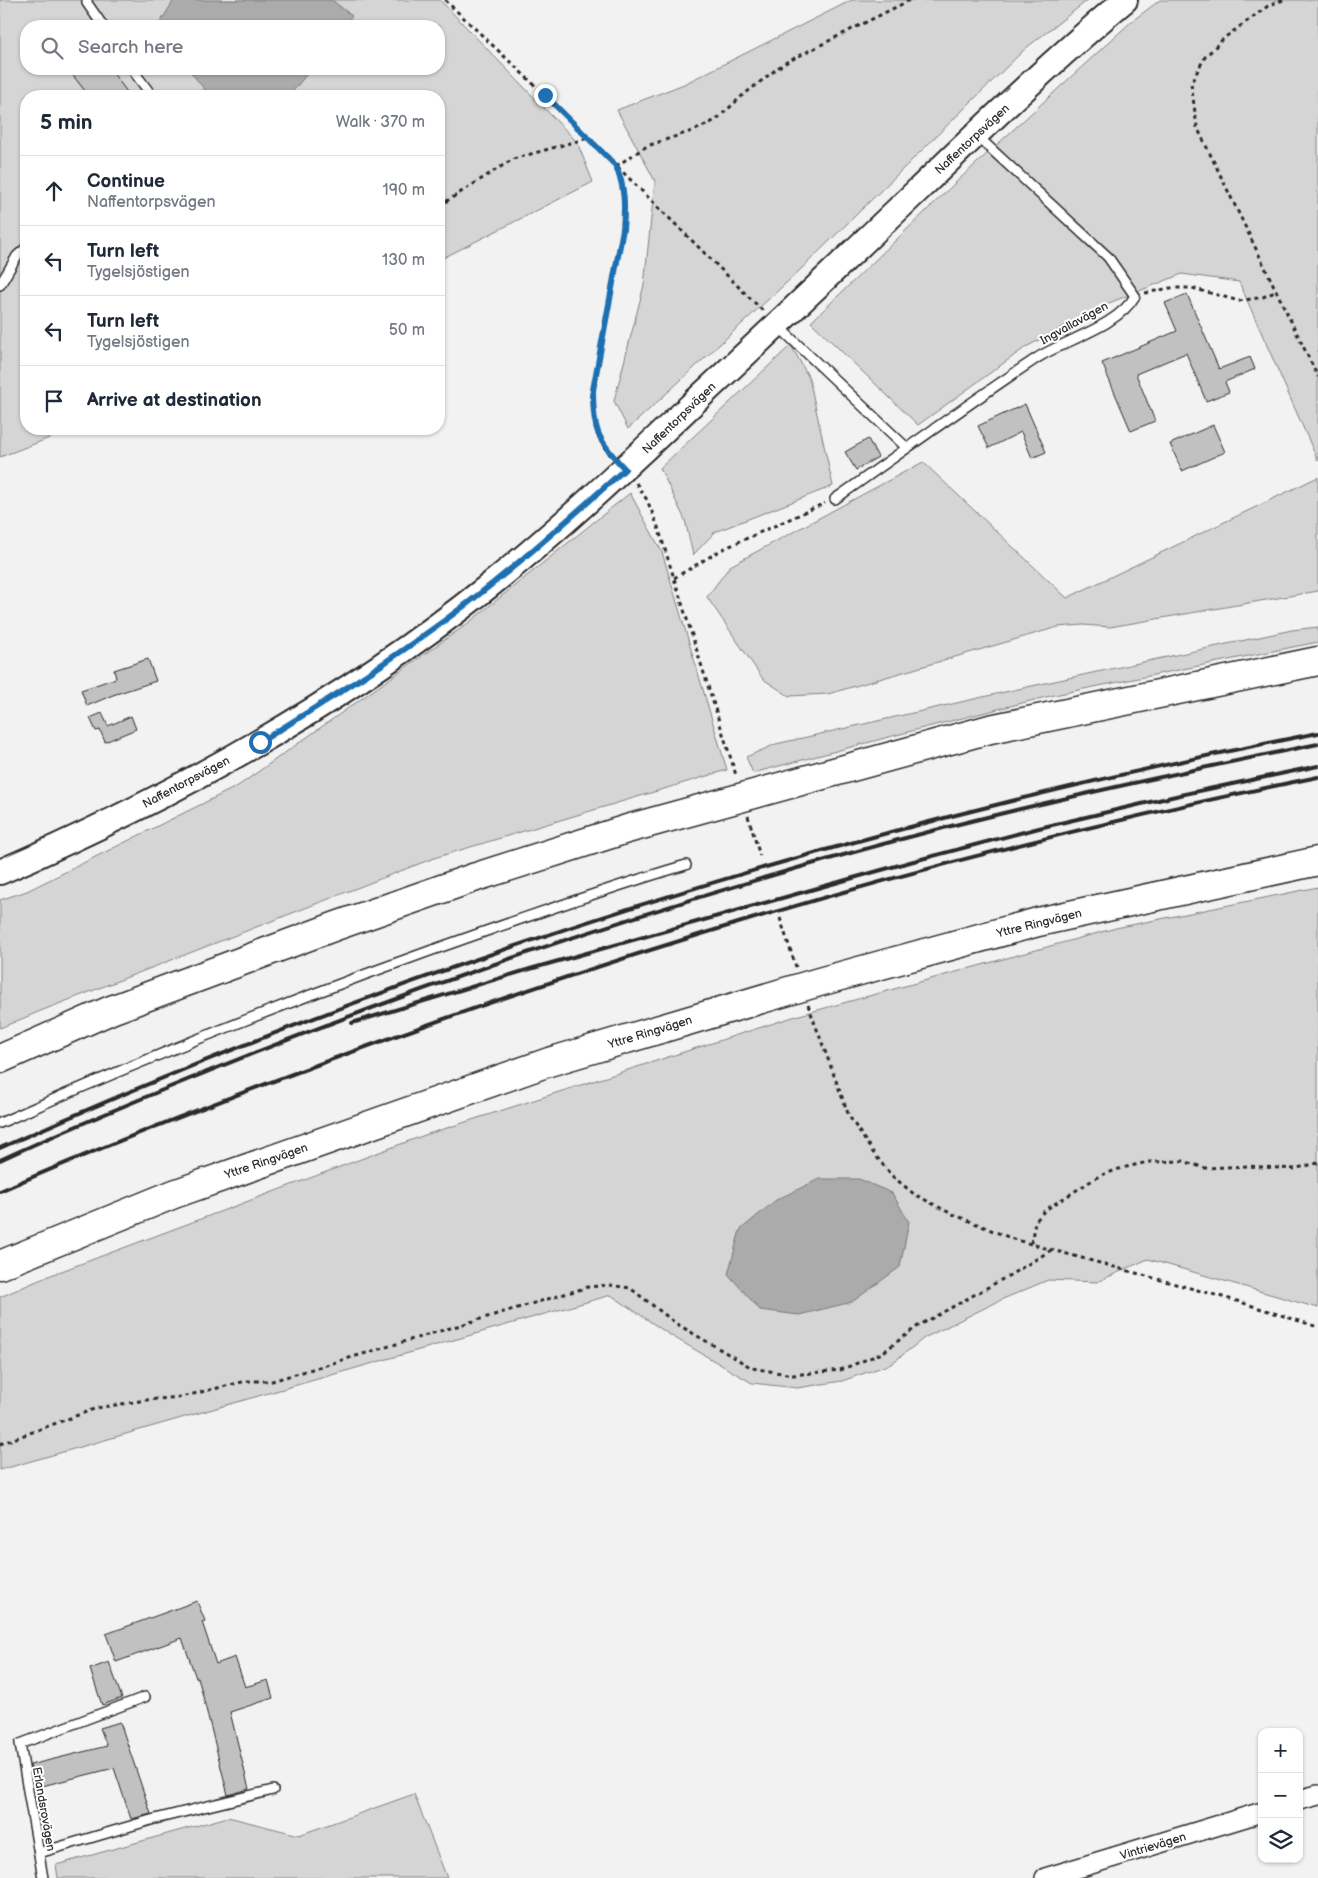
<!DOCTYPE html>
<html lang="en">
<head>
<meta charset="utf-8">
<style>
  :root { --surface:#fff; --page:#f6f6f7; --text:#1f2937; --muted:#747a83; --line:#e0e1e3 }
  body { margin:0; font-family:"Balsamiq Sans",sans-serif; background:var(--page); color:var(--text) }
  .controls { position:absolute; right:15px; bottom:15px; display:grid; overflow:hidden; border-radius:10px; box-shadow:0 1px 4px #0004 }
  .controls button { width:45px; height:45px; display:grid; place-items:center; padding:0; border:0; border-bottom:1px solid var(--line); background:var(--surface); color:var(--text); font:25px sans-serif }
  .stop { position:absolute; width:15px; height:15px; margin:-11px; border:4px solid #1f6fb2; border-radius:50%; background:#fff }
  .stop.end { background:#1f6fb2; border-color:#fff; box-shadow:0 1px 5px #0008 }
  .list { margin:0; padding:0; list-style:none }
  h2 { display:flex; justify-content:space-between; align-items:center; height:65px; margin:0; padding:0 20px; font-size:21px }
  h2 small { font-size:16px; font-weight:400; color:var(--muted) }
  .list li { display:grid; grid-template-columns:32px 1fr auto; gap:15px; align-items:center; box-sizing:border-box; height:70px; padding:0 20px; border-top:1px solid var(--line) }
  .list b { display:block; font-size:19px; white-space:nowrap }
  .list p { margin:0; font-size:16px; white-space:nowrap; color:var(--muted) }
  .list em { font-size:16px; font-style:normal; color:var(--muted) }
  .icon { flex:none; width:28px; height:28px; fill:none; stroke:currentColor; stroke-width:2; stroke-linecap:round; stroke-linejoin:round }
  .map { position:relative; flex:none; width:1318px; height:1878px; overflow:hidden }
  .search { position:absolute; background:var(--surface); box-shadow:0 1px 4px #0004; left:20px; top:20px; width:425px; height:55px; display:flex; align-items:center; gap:12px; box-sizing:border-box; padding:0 18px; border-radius:20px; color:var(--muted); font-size:19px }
  .panel { position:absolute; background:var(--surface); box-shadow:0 1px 4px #0004; left:20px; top:90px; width:425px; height:345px; border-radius:20px }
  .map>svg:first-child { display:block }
  .green { fill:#d5d5d5; stroke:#808080; fill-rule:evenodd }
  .water { fill:#ababab; stroke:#787878 }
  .building { fill:#c1c1c1; stroke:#2b2b2b }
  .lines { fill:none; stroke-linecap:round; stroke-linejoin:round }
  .service-casing { stroke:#2b2b2b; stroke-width:12 }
  .minor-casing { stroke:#2b2b2b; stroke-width:22 }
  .tertiary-casing { stroke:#2b2b2b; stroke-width:28 }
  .motorway-casing { stroke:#2b2b2b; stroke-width:31 }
  .path { stroke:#2b2b2b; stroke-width:3; stroke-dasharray:4 4; stroke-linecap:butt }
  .service { stroke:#fff; stroke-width:9 }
  .minor { stroke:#fff; stroke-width:19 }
  .tertiary { stroke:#fff; stroke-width:24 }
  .motorway { stroke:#fff; stroke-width:28 }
  .rail { stroke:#2b2b2b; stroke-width:4 }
  .route { stroke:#1f6fb2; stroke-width:6 }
  .labels { text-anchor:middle; stroke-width:4; stroke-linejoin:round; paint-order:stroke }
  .street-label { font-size:12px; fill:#2b2b2b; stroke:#fff }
</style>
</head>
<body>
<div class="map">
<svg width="1318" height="1878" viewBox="0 0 1318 1878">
  <rect width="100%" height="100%" fill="#f2f2f2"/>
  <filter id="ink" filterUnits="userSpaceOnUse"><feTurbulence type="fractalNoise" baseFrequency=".02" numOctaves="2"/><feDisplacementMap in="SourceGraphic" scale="10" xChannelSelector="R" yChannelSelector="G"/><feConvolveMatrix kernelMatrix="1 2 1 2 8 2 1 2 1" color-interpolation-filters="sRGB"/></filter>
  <g filter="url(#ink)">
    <path class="green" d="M0,0h440l137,142 16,40 -154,78v-164h-413v333h47l-73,28zM26,26h413v43h-413z
      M852,0h236l-62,48 -228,224 -170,157 -14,-28 30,-116 11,-104 -38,-71 67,-26z
      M1160,0h158v461l-79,-179 -57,-8 -78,31 -78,42 -108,78 -107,-103 143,-138 178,-163z
      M791,345l18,33 24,108 -118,46 -22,23 -8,-35 -25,-52z
      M923,462l144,136 251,-121v114l-208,36 -27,-2 -25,2 -230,67 -39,2 -26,-17 -56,-82 23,-31z
      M630,493l32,59 65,218 -293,88 -391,152 -43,18v-128l27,-9 211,-105 229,-162z
      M1318,627v15l-264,53 -131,33 -170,45 -7,-16 30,-13 251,-57 265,-57z
      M1318,887v421l-170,-49 -51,23 -49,-2 -45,19 -79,39 -33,26 -49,17 -45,7 -45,-5 -82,-48 -59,-40 -611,175v-173l51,-22 374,-140 371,-119 320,-88z
      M414,1794l33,84h-389l-2,-13 172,-48 71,18z"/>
    <path class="water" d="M174,0h158l20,16 -8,10h-186z
      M188,69h123l-22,27h-79z
      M819,1179h40l33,14 17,29 -9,45 -48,35 -53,13 -39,-5 -32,-36 12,-44 36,-30z"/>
    <path class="building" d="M68,69h42l20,27h-41z
      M1187,294l32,75 31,-12 5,12 -30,13 4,10 -23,9 -20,-48 -50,21 19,47 -24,10 -29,-68 75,-32 -12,-28z
      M1025,404l21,48 -14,6 -11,-26 -32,16 -11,-22z
      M1213,425l12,27 -43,19 -12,-27z
      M868,439l10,18 -22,13 -11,-18z
      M148,659l8,22 -43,14 -26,11 -6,-16 35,-12 -2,-8z
      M102,713l6,13 23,-10 5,13 -31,13 -5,-12 -4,1 -6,-13z
      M197,1601l8,20 -3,1 14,42 19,-7 10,30 23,-7 5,18 -43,14 19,77 -21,6 -30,-118 -2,1 -14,-40 -66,24 -10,-28z
      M109,1662l13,36 -20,7 -12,-36z
      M120,1722l31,92 -20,5 -17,-51 -80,20 -4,-23 77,-19 -7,-18z"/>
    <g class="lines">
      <defs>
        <path id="service" d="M87,0v3l16,23
          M132,69l20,27
          M0,285l17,-29 9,-8
          M777,325l130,123
          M835,499c67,-47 134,-96 202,-141 30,-19 80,-31 98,-62l-27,-39 -132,-122
          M0,1123c161,-72 325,-136 492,-194 64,-22 128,-45 194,-64
          M39,1853l112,-33 122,-30
          M43,1878l-23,-134 125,-47"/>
        <path id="minor" d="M1299,1800l19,-5
          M1045,1878l217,-66"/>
        <path id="tertiary" d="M0,872c173,-75 342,-168 490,-287 75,-60 144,-126 214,-192 72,-67 143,-135 214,-203 68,-65 135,-130 207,-190"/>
        <path id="motorway" d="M0,1059l111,-49 225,-84 140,-49 151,-48 363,-100 328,-68
          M0,1265l174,-71 375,-132 270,-80 219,-60 280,-61"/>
      </defs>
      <use href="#service" class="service-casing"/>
      <use href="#minor" class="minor-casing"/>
      <use href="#tertiary" class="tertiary-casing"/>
      <use href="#motorway" class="motorway-casing"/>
      <path class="path" d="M445,0l100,95 220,218
        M1283,0l-15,6 -44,32 -19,19 -14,26 6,44 121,250
        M616,166l31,-20 48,-16 21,-10 26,-24 41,-32 127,-64
        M439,206l74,-47 75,-21
        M1145,293l25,-5h22l47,13 24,-4 14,-6
        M612,456c-19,-19 -19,-41 -19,-66l30,-161c2,-23 2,-42 -7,-63
        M636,483l11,17 10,24 79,251
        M674,578l47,-28 104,-47
        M748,816l12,40
        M780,918l16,49
        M808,1005l41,111 23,35 19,24 23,19 36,19 63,26 224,62 81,26
        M1031,1243l4,-21 10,-12 54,-34 23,-8 26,-6 35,-1 22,7 44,-2 44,3 25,-6
        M0,1444l97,-36 49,-8 35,-3 65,-16h26l316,-94 21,-2 21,3 47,36 75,44 41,7 47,-5 42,-17 36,-27 92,-51 43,-26"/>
      <use href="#service" class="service"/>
      <use href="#minor" class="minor"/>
      <use href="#tertiary" class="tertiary"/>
      <use href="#motorway" class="motorway"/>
      <path class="rail" d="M352,1023l178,-54 380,-107 129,-34 141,-33 138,-29
        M0,1148c421,-189 865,-326 1318,-415
        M0,1160c63,-29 128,-56 192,-82 247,-101 501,-185 759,-252 122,-31 244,-57 367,-82
        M0,1191c108,-47 219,-90 330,-131 321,-119 651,-215 988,-283"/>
    </g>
  </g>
  <g class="lines" filter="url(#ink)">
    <path class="route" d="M260,742c55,-34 110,-68 163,-106 72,-50 137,-109 202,-167 -28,-29 -32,-39 -32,-79l30,-161c2,-23 2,-42 -7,-63l-71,-71"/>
  </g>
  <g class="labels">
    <g class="street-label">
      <text transform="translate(972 139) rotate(-43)" y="4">Naffentorpsvägen</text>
      <text transform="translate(1074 323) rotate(-29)" y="4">Ingvallavägen</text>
      <text transform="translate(679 418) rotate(-44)" y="4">Naffentorpsvägen</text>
      <text transform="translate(186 782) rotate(-28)" y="4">Naffentorpsvägen</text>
      <text transform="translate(1039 923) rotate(-14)" y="4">Yttre Ringvägen</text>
      <text transform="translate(650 1032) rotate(-17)" y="4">Yttre Ringvägen</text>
      <text transform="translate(266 1161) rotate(-19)" y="4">Yttre Ringvägen</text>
      <text transform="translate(44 1809) rotate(80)" y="4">Erlandsrovägen</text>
      <text transform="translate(1153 1846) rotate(-17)" y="4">Vintrievägen</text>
    </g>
  </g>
</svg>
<div class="controls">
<button>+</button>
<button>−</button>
<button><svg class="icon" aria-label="layers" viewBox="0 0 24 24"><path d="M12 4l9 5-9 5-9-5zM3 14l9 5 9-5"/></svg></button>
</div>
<div class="stop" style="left:260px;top:742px"></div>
<div class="stop end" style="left:545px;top:95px"></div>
<div class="search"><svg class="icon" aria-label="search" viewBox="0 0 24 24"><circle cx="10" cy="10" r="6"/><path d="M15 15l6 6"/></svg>Search here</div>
<section class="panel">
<h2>5 min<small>Walk · 370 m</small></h2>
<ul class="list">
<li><svg class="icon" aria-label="ahead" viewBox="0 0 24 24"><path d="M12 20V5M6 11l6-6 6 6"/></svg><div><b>Continue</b><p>Naffentorpsvägen</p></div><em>190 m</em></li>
<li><svg class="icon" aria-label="left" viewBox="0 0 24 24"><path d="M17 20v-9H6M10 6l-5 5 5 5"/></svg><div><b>Turn left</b><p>Tygelsjöstigen</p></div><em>130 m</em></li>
<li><svg class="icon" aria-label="left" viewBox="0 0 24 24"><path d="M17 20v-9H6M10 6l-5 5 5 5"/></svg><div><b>Turn left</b><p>Tygelsjöstigen</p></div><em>50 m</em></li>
<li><svg class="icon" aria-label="arrive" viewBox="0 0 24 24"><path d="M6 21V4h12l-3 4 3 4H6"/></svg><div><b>Arrive at destination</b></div></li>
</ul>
</section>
</div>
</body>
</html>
